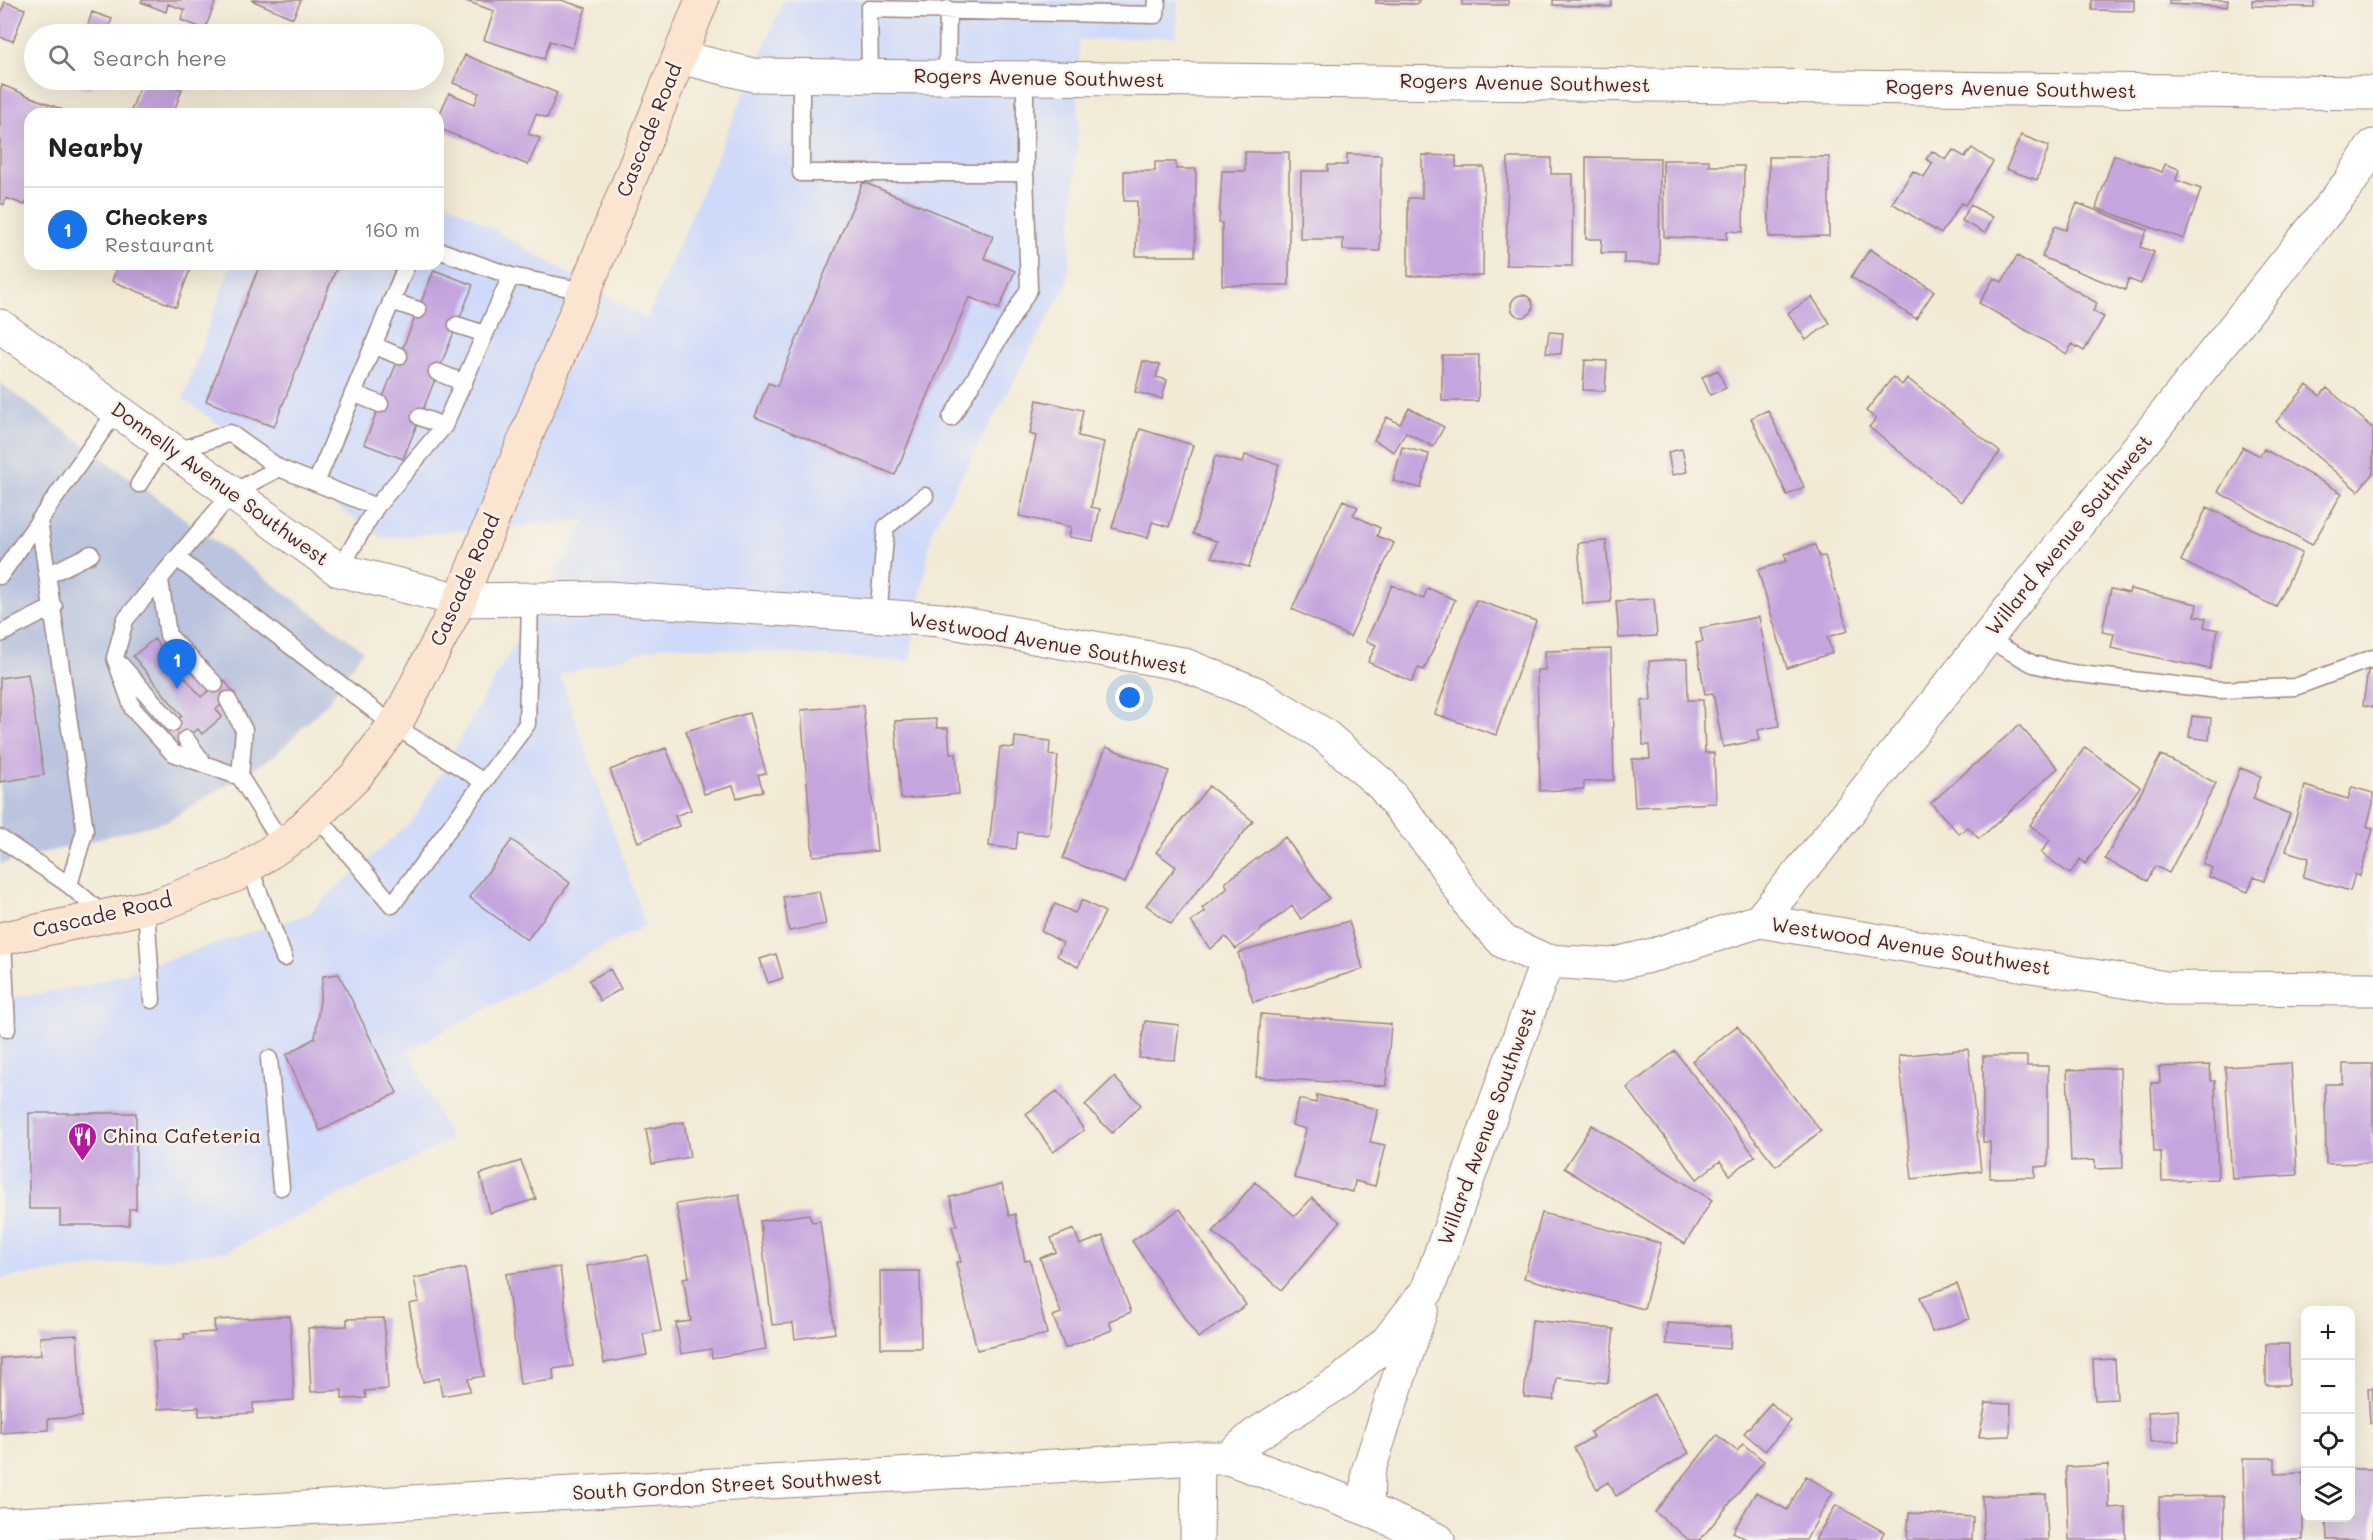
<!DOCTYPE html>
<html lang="en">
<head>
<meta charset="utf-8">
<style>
  :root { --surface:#fff; --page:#f2f2f2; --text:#222; --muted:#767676; --line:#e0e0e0; --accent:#1a73e8 }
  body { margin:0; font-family:Mali,sans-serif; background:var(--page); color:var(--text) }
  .controls { position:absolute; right:18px; bottom:18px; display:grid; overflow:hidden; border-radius:12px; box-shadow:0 6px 24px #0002 }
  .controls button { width:54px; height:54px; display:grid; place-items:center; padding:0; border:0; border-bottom:2px solid var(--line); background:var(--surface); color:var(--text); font:30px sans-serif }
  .you { position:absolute; left:1130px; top:698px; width:21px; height:21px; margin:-15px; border:4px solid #fff; border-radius:50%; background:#1a73e8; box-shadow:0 0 0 9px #1a73e833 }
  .badge { display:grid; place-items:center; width:39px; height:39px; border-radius:50%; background:var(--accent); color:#fff; font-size:20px; font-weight:700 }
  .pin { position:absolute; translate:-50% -50px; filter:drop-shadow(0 2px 3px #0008) }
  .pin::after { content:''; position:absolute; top:32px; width:21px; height:18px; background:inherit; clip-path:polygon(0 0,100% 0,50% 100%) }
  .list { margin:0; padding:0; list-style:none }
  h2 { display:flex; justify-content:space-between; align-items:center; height:78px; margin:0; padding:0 24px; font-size:26px }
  h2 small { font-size:20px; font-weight:400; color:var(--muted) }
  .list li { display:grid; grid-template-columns:39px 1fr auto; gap:18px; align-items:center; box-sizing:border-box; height:84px; padding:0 24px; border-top:2px solid var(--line) }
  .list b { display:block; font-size:22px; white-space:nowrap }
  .list p { margin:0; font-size:20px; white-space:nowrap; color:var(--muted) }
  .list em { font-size:20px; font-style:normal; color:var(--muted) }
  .icon { flex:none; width:33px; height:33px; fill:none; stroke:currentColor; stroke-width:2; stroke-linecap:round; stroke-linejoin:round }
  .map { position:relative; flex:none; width:2373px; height:1540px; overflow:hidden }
  .search { position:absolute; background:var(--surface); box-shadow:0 6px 24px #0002; left:24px; top:24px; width:420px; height:66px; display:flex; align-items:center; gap:15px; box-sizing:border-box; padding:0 21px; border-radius:33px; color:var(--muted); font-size:22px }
  .panel { position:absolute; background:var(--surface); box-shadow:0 6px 24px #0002; left:24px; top:108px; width:420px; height:162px; border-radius:18px }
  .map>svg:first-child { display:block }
  .built { fill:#cfdafa }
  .industrial { fill:#bac4de }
  .building { fill:#c4a5de }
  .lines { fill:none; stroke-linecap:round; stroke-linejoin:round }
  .service-casing { stroke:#9e8480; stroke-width:19 }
  .minor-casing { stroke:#9e8480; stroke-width:35 }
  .tertiary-casing { stroke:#9e8480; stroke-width:35 }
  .secondary-casing { stroke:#9e8480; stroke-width:35 }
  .service { stroke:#fff; stroke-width:16 }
  .minor { stroke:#fff; stroke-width:33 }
  .tertiary { stroke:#fff; stroke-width:33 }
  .secondary { stroke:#fce5d0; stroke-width:33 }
  .labels { text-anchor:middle; stroke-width:5; stroke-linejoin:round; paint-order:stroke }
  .street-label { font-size:20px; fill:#4a1f2b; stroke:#f7f3e8 }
  .poi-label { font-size:20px; fill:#4a1f2b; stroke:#f7f3e8; text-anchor:start }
</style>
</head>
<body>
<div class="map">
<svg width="2373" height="1540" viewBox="0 0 2373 1540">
  <rect width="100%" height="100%" fill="#f7f3e8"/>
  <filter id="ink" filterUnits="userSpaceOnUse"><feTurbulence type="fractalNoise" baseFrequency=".0167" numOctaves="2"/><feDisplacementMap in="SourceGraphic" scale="12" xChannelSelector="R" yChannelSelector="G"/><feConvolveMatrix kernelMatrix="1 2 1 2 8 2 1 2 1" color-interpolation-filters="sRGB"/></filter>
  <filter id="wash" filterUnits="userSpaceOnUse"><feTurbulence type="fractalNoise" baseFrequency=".008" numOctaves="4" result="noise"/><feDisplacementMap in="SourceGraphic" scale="24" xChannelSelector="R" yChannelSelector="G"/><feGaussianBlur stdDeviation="1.35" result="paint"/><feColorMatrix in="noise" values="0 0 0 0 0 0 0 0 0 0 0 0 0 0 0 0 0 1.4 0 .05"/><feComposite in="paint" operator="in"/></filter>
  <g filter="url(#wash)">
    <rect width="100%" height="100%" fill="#f2ead5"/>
    <path class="built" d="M784,0h394l-2,36 -97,4 -1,87 -10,155 -136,248 -22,132 -243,-17 -107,30 86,250 -238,125 43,90 -224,111 -227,27v-278l85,-14 223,-72 106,-95 172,-299 -204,18 -199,-139 48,-135h207v-67l209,122z"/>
    <path class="industrial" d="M0,383l363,267 -34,51 -54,54 -107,66 -168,43z"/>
    <g id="blocks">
      <path class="building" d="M142,0h74l-11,29 -24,-9 4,-10 -17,-6 -2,8 -25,-10z
        M251,0h50l-8,18z
        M463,0h98l25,8 -14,40 -22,-7 -6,18 -60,-19 10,-29z
        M1376,0h43l-1,4 -42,-1z
        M1462,0h46v5h-46z
        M1553,0h59l-1,7 -58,-2z
        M2092,0h42v11l-42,-1z
        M2169,0h59l-1,7 -58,-3z
        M2252,0h62v7l-62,-1z
        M5,2l20,7 -12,32 -13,-4v-22z
        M92,12l20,7 -6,15h-21z
        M465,55l92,38 -10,25 -11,-4 -8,20 12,4 -12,27 -90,-37v-10l11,-25 26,11 4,-11 -26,-10z
        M64,80h29l-3,9z
        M142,80h13l27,9 -9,25h-43z
        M2,85l61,25 -1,4h-32v79l-5,12 -19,-7 -2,7 -4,-2v-112z
        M2021,135l28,11 -12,34 -31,-11z
        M1972,148l21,14 -28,43 -4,-2 -20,31 -49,-31 21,-32 11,6 9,-14 -7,-4 6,-8 14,9 7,-10 12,7z
        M1245,152h44v133h-67v-62h-3l3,-52h23z
        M1347,154l34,1 -1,96 -37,-1v-11h-43l1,-68h27v-6h19z
        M1422,155l34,1v11h28l-1,109h-75v-78h14z
        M2114,155l48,17 3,-8 14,5 -3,11 25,9 -17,50 -88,-31z
        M1586,157l74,1 -1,106 -35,-1v-10h-23l1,-14h-16z
        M1769,157h60v79l-60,1z
        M1508,158h43v16h22l-1,92 -66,-1z
        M1663,160h46v6h35l-1,66 -16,-1v8l-63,-2z
        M1155,162h21v7h20l-1,87h-59l1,-55h-13v-30h31z
        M863,182l130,54 -9,22 31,13 -16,38 -30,-12 -74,178 -140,-58 13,-34 9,3z
        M2077,203l70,27 -7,17 14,5 -13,32 -13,-5 -3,11 -83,-33 13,-31 11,4z
        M1970,205l23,12 -8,16 -23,-12z
        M1870,249l64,42 -18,28 -65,-42z
        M2017,256l80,47 -4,8 11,6 -20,34 -12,-7 -5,10 -88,-51 15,-25 8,4z
        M118,264h74l-16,43 -64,-26z
        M260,264h78l-64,163 -68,-26z
        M434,270l39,15 -70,174 -39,-15z
        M1511 306a11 11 0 1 1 22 0a11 11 0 1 1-22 0Z
        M1812,297l18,26 -24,17 -18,-27z
        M1549,332l14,1 -2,21 -15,-1z
        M1442,355h37l-1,46h-36z
        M1585,360l22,1 -2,30 -22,-1z
        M1143,361l17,4 -4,12 11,3 -5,19 -27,-7z
        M1718,370l8,18 -16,7 -8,-18z
        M1893,377l9,8 5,-7 93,74 -39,50 -92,-75 7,-8 -10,-8z
        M2307,385l13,11 7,-8 46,40v45l-15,18 -82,-69z
        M1037,400l46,10 -5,26 26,6 -13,65 9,2 -7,32 -24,-4 2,-10 -52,-11 17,-80 -6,-2z
        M1409,408l35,19 -11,20 -27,-15 -12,20 -20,-12 13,-23 13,7z
        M1768,410l36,77 -17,8 -36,-77z
        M1140,429l53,16 -24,82 -17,-5 -4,16 -36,-10z
        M1402,447l27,7 -8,34 -28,-7z
        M2243,447l17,9 4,-7 78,44 -30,52 -94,-53z
        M1682,449l5,23 -15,3 -4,-23z
        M1245,455l34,9 -30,103 -37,-10 5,-16 -24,-7 22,-78 28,7z
        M1343,500l15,7 -5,8 27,13 -3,8 17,7 -44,94 -58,-28z
        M2207,507l95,46 -26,54 -95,-46z
        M1606,541l5,61 -28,2 -5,-61z
        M1815,545l4,12 6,-1 23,75 -21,6 5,16 -45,15 -29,-98 29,-9 -3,-7z
        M1392,585l31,14 5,-11 27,12 -31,70 -6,-2 -6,14 -44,-20 8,-17 -10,-4z
        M2111,589l18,4 1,-4 67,15 -2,12 11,2 -2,9 14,3 -8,39 -99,-21 3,-14 -12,-2z
        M1654,599l3,37 -38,2 -3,-37z
        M1476,600l60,21 -40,114 -61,-21z
        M1759,617l20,109 -21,4 2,10 -37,7 -10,-54 -8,1 -9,-51 7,-1 -3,-14z
        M154,639l47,58 22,-18 12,15 -19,15 6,8 -20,17 -4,-5 -21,17 -14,-16 19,-14 -49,-60z
        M1611,649l3,131 -30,2v7l-44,2 -3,-121h8v-19z
        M1687,659l1,41h15l2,53h9l2,50 -81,4 -3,-48h18l-1,-14h-6l-1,-44 9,-1 -2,-39z
        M2368,670l5,1v36l-10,-2z
        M28,674l16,101 -44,7v-104z
        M863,705l14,146 -64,5 -12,-146z
        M749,713l17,60 -8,2 5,16 -26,7 -4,-12 -29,8 -18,-63z
        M2192,716l19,2 -2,22 -20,-3z
        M936,719l1,9h11l2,25h6l3,41 -58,5 -6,-78z
        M2019,725l39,43 -79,71 -11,-12 -9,7 -28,-31z
        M1015,737l35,4 -1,14 9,1 -9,79 -31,-3 -2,17 -27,-3 11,-99 14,1z
        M1106,747l63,24 -44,112 -62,-25z
        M2085,747l55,40 -55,77 -5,-5 -10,15 -29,-21 9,-13 -20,-15z
        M666,748l25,62 -16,6 4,10 -41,16 -28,-72z
        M2161,755l55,28 -47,90 -14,-7 -8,15 -42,-22z
        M2240,768l21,8 -8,23 37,15 -26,67 -10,-4 -6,15 -39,-15 3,-9 -9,-4z
        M1209,786l44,35 -82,103 -25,-19 30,-38 -20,-15z
        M2305,786l43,13 4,-12 21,6v11l-6,22 6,3 -13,47 -5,-2 -5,17 -47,-14 6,-19 -23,-7z
        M1285,837l44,61 -28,21 -9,-13 -56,43 -10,-12 -16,12 -19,-27 14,-10 -3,-4 26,-20 -3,-5z
        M512,840l58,43 -43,57 -58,-43z
        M819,891l7,33 -37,7 -6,-34z
        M1082,900l23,12 -27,55 -21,-11 6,-13 -22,-12 14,-27 20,9z
        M1349,921l14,48 -110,33 -15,-49z
        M776,954l7,24 -15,5 -8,-24z
        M610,969l11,20 -21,12 -11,-21z
        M339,974l58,119 -77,38 -34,-76 29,-17 8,-62z
        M1261,1014l130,10 -5,62 -130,-9z
        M1145,1021l34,4 -4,35 -36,-2z
        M1737,1026l84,105 -45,35 -84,-105z
        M1968,1049l13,122 -69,8 -13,-123z
        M1675,1051l80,105 -25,19 -10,-14 -23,18 -70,-91z
        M1983,1056h44v10h21v100l-13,1v10l-45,1v-36h-7z
        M2291,1063l6,112 -65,4 -7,-112z
        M2343,1064h30v99l-47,1 -1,-80h18z
        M2210,1065l1,16h4l3,98 -56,2 -1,-29h-7l-3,-69h9l-1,-16z
        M2120,1068l3,100 -28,1v-9l-24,1 -4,-91z
        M1114,1077l27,28 -29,28 -27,-28z
        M1057,1091l27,39 -31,22 -27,-38z
        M1317,1095l61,14 -8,33 15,3 -10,41 -20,-5 -2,11 -59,-14 12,-49 -14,-4 7,-26 17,4z
        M29,1113h107v96h-7v16h-69v-16h-31z
        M684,1122l6,35 -38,7 -6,-35z
        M1592,1125l120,75 -27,44 -121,-76z
        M521,1161l15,38 -46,14 -10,-39z
        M1255,1182l40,34 17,-18 28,24 -58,68 -69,-58z
        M1002,1184l7,32 6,-2 10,47 5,-1 17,74 -70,16 -21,-88h5l-9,-36 5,-1 -7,-28z
        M739,1194l27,155 -54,9 -1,-9 -30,5 -5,-31 15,-2 -8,-43 6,-1 -13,-73z
        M1180,1209l66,96 -48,33 -66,-97z
        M1542,1213l119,30 -17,66 -120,-31z
        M809,1214l3,8 8,-1 15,112 -40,6 -2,-16 -21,2 -12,-104z
        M1074,1229l6,16 23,-9 28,76 -22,9 3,9 -47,18 -12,-32 8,-3 -21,-55 16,-6 -5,-14z
        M647,1255l14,76 -18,3 4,21 -43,8 -17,-97z
        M560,1267l13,99 -20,3 1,11 -34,4 -14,-110z
        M465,1268l19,108 -16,3 2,12 -28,5 -3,-18 -16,4 -14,-78 10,-2 -5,-24z
        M880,1271h40l1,77h-40z
        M1957,1284l12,35 -37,13 -12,-35z
        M290,1316l4,84 -41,3v10l-54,3v-9l-41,2 -4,-68 31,-2 -1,-5 31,-2 -1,-12z
        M384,1318l4,71 -23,2 1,7 -24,1v-9l-31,2 -3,-64 39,-2v-7z
        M1532,1320l82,9 -6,54 -51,-5 -3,22 -30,-3z
        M1667,1323l64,4 -1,22 -64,-5z
        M77,1335l5,82 -34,2v11l-48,3 1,-75 40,-3 -1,-18z
        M2266,1344h23v41h-23z
        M2115,1359l2,40 -22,1 -2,-40z
        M2368,1388h5v35h-3z
        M1654,1394l35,59 -73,43 -8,-14 -11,7 -23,-41 19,-11 -3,-5z
        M1771,1403l20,18 -26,30 -21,-18z
        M1986,1403l25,1 -1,32 -31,1z
        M2178,1410l1,31 -29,1 -2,-30z
        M1717,1435l20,16 6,-7 21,17 -64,79h-11l-34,-28z
        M2243,1458h32v16l28,-1v67h-58z
        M2108,1465l1,43 16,-1 1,33h-57l-3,-73z
        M2350,1469h23v71h-46l-1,-22h24z
        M1806,1476l27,16 -27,48h-58l-15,-8 23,-40 31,18z
        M2046,1494l2,46h-64l-2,-44z
        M2224,1496v44h-64l-1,-43z
        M1836,1505l48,27 -4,8h-65z
        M1909,1513l64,4 -1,23h-65z"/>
    </g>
  </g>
  <g filter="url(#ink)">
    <use href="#blocks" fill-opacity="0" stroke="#9e8480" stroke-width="1.5"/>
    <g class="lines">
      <defs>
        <path id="service" d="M801,75v98h224v-95
          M870,76l-1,-67 287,6 1,-15
          M947,77l1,-68
          M438,250l73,26
          M391,301l27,9
          M457,325l28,9
          M373,345l26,11
          M437,372l27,11
          M353,393l27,11
          M420,417l24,9
          M951,418l78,-129 -4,-116
          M175,452l55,-19 49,35
          M316,483l91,-219
          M139,484l25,-39
          M376,507l-97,-39 -47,25 -55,65 216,167 91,57
          M39,520l46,310 -16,55
          M177,558l-52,62 -10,38 18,51 40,44 67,24
          M339,570l37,-63 68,-81 67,-150 73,15
          M48,575l43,-21
          M0,576l117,-166
          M160,580l8,55 47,49
          M878,616l8,-89 39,-31
          M0,634l54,-27
          M1987,639l46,25 38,9 148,17 76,-3 78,-29
          M121,665l51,58
          M228,700l16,30 -4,47 42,67
          M186,739l18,25
          M316,815l76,90 135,-181 3,-125
          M0,838l69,47 36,31
          M249,866l35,92
          M146,907l6,93
          M3,938l4,91
          M269,1059l12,128"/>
        <path id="minor" d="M679,57l74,18 1620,18
          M460,600l147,-2 334,22 241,44 73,29 68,41 59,51 56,70 36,55 30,32 43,19 64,4 46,-11 102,-33 407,67 207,1
          M1759,921l56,-67 535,-672 23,-36
          M1228,1458l27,-23 88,-55 43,-37 41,-52 120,-330
          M1367,1509l1,-37 54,-165
          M1197,1540l1,-82"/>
        <path id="tertiary" d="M0,326l339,244 121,30
          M0,1525l1198,-67h30l139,51 71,31"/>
        <path id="secondary" d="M0,939l161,-35 75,-29 60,-40 60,-59 43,-58 61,-118 242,-600"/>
      </defs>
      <use href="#service" class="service-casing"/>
      <use href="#minor" class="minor-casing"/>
      <use href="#tertiary" class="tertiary-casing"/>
      <use href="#secondary" class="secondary-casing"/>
      <use href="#service" class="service"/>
      <use href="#minor" class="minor"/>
      <use href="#tertiary" class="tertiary"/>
      <use href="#secondary" class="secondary"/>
    </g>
  </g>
  <defs>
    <symbol id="restaurant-pin" viewBox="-11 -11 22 30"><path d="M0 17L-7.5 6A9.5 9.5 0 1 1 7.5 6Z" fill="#b5179e" stroke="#f7f3e8"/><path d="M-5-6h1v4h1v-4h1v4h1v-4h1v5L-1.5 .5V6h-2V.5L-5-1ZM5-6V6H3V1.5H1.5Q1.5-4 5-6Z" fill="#fff"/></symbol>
  </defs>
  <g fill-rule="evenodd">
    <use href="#restaurant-pin" x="66" y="1120" width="33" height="45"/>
  </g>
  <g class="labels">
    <g class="street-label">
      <text transform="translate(1039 78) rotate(1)" y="7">Rogers Avenue Southwest</text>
      <text transform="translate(1525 83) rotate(1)" y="7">Rogers Avenue Southwest</text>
      <text transform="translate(2011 89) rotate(1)" y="7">Rogers Avenue Southwest</text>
      <text transform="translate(649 130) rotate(-68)" y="7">Cascade Road</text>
      <text transform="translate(220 484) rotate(36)" y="7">Donnelly Avenue Southwest</text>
      <text transform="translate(2069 535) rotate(-51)" y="7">Willard Avenue Southwest</text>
      <text transform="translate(465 580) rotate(-66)" y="7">Cascade Road</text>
      <text transform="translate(1048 643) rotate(10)" y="7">Westwood Avenue Southwest</text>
      <text transform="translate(102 915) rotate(-13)" y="7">Cascade Road</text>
      <text transform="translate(1911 946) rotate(9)" y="7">Westwood Avenue Southwest</text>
      <text transform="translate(1487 1126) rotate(-70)" y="7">Willard Avenue Southwest</text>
      <text transform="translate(727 1485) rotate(-3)" y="7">South Gordon Street Southwest</text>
    </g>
    <g class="poi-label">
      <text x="103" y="1143">China Cafeteria</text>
    </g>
  </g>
</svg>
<div class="controls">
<button>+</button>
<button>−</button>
<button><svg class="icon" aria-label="locate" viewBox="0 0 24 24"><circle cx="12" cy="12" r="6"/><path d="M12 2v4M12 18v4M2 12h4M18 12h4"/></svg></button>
<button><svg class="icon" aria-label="layers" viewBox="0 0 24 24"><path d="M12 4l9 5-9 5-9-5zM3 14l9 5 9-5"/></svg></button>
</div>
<div class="you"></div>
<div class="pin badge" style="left:177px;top:689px">1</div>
<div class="search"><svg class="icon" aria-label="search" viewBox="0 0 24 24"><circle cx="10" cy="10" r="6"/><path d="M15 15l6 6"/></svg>Search here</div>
<section class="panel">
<h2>Nearby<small></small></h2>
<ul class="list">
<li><span class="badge">1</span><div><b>Checkers</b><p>Restaurant</p></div><em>160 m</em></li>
</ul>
</section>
</div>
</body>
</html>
